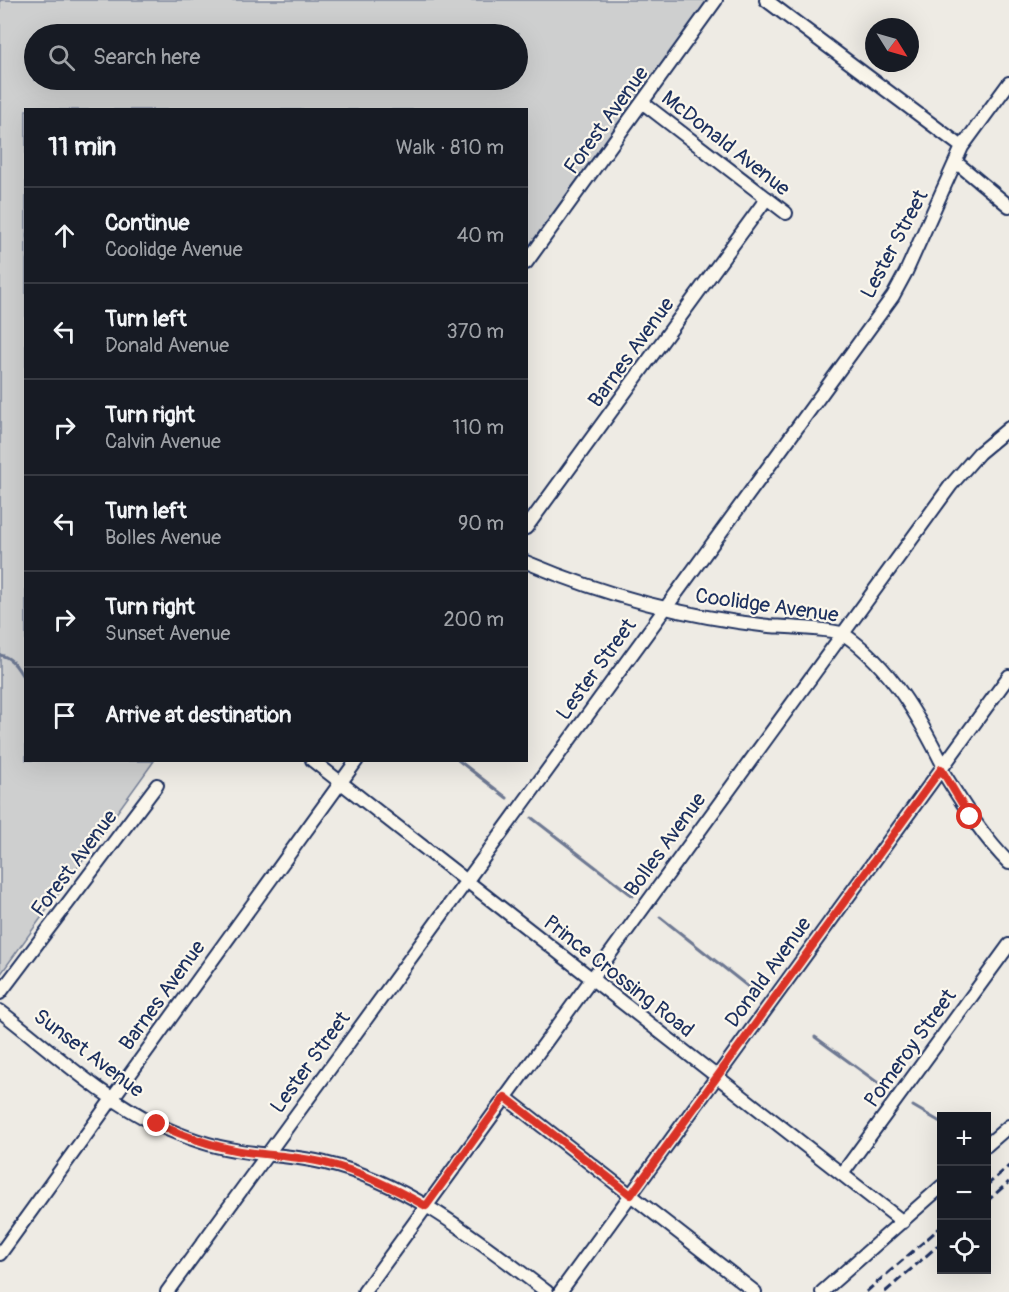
<!DOCTYPE html>
<html lang="en">
<head>
<meta charset="utf-8">
<style>
  :root { --surface:#171b24; --page:#242831; --text:#f1f3f6; --muted:#9ea1a6; --line:#363941 }
  body { margin:0; font-family:Pangolin,sans-serif; background:var(--page); color:var(--text) }
  .controls { position:absolute; right:18px; bottom:18px; display:grid; overflow:hidden; border-radius:0px; box-shadow:0 6px 24px #0002 }
  .controls button { width:54px; height:54px; display:grid; place-items:center; padding:0; border:0; border-bottom:2px solid var(--line); background:var(--surface); color:var(--text); font:30px sans-serif }
  .compass { position:absolute; left:865px; top:18px; width:54px; height:54px; border-radius:50%; background:var(--surface); box-shadow:0 6px 24px #0002; rotate:127deg }
  .stop { position:absolute; width:18px; height:18px; margin:-14px; border:4px solid #d93025; border-radius:50%; background:#fff }
  .stop.end { background:#d93025; border-color:#fff; box-shadow:0 2px 6px #0008 }
  .list { margin:0; padding:0; list-style:none }
  h2 { display:flex; justify-content:space-between; align-items:center; height:78px; margin:0; padding:0 24px; font-size:26px }
  h2 small { font-size:20px; font-weight:400; color:var(--muted) }
  .list li { display:grid; grid-template-columns:39px 1fr auto; gap:18px; align-items:center; box-sizing:border-box; height:96px; padding:0 24px; border-top:2px solid var(--line) }
  .list b { display:block; font-size:22px; white-space:nowrap }
  .list p { margin:0; font-size:20px; white-space:nowrap; color:var(--muted) }
  .list em { font-size:20px; font-style:normal; color:var(--muted) }
  .icon { flex:none; width:33px; height:33px; fill:none; stroke:currentColor; stroke-width:2; stroke-linecap:round; stroke-linejoin:round }
  .map { position:relative; flex:none; width:1009px; height:1292px; overflow:hidden }
  .search { position:absolute; background:var(--surface); box-shadow:0 6px 24px #0002; left:24px; top:24px; width:504px; height:66px; display:flex; align-items:center; gap:15px; box-sizing:border-box; padding:0 21px; border-radius:33px; color:var(--muted); font-size:22px }
  .panel { position:absolute; background:var(--surface); box-shadow:0 6px 24px #0002; left:24px; top:108px; width:504px; height:654px; border-radius:0px }
  .map>svg:first-child { display:block }
  .park { fill:#cecfcf; stroke:#747f96; stroke-width:1.5; fill-rule:evenodd }
  .lines { fill:none; stroke-linecap:round; stroke-linejoin:round }
  .stream { stroke:#6d7892; stroke-width:3 }
  .minor-casing { stroke:#1b2f5e; stroke-width:16 }
  .minor { stroke:#fbf7ec; stroke-width:12 }
  .rail { stroke:#1b2f5e; stroke-width:3; stroke-dasharray:9 4.5; stroke-linecap:butt }
  .route { stroke:#d93025; stroke-width:8 }
  .labels { text-anchor:middle; stroke-width:4.5; stroke-linejoin:round; paint-order:stroke }
  .street-label { font-size:21px; fill:#1b2f5e; stroke:#fbf7ec }
</style>
</head>
<body>
<div class="map">
<svg width="1009" height="1292" viewBox="0 0 1009 1292">
  <rect width="100%" height="100%" fill="#eeebe4"/>
  <filter id="ink" filterUnits="userSpaceOnUse"><feTurbulence type="fractalNoise" baseFrequency=".0167" numOctaves="2"/><feDisplacementMap in="SourceGraphic" scale="12" xChannelSelector="R" yChannelSelector="G"/><feConvolveMatrix kernelMatrix="1 2 1 2 8 2 1 2 1" color-interpolation-filters="sRGB"/></filter>
  <g filter="url(#ink)">
    <path class="park" d="M0,0h708l-181,249 -1,-139h-500v650l128,1 -154,214zM34,34h484v46h-484z"/>
    <g class="lines">
      <path class="stream" d="M0,655c14,3 18,15 26,26
        M458,760l49,38
        M532,818l101,78
        M660,917l96,76
        M815,1037l70,51
        M913,1106l29,17"/>
      <defs>
        <path id="minor" d="M766,0l196,147
          M643,103l143,110
          M957,163l52,43
          M526,263l190,-263
          M526,528l241,-330
          M526,562c78,33 159,55 243,64 14,1 68,3 76,9 46,32 74,82 98,130
          M312,760l591,462
          M941,769c21,33 40,66 68,94
          M0,993l157,-208
          M0,1011c50,38 101,87 158,114 24,11 51,21 77,25 30,6 61,5 90,13 85,20 154,78 222,129
          M505,1097l250,195
          M986,1146l23,-20
          M842,1174l167,-229
          M0,1254l357,-494
          M167,1292l726,-996 13,-24 56,-125 47,-64
          M364,1292l587,-807 28,-32 30,-25
          M560,1292l449,-616
          M822,1292l120,-106"/>
      </defs>
      <use href="#minor" class="minor-casing"/>
      <use href="#minor" class="minor"/>
      <path class="rail" d="M986,1186l23,-20
        M986,1202l23,-20
        M866,1292l76,-66
        M885,1292l57,-50"/>
    </g>
  </g>
  <g class="lines" filter="url(#ink)">
    <path class="route" d="M157,1124c25,11 51,21 78,26 30,6 61,5 90,13 37,9 68,25 101,43l79,-109 126,98 310,-426 29,48"/>
  </g>
  <g class="labels">
    <g class="street-label">
      <text transform="translate(606 120) rotate(-54)" y="7">Forest Avenue</text>
      <text transform="translate(726 143) rotate(38)" y="7">McDonald Avenue</text>
      <text transform="translate(894 244) rotate(-62)" y="7">Lester Street</text>
      <text transform="translate(631 352) rotate(-54)" y="7">Barnes Avenue</text>
      <text transform="translate(767 605) rotate(8)" y="7">Coolidge Avenue</text>
      <text transform="translate(596 669) rotate(-54)" y="7">Lester Street</text>
      <text transform="translate(665 844) rotate(-54)" y="7">Bolles Avenue</text>
      <text transform="translate(74 863) rotate(-53)" y="7">Forest Avenue</text>
      <text transform="translate(768 972) rotate(-54)" y="7">Donald Avenue</text>
      <text transform="translate(619 976) rotate(38)" y="7">Prince Crossing Road</text>
      <text transform="translate(162 995) rotate(-54)" y="7">Barnes Avenue</text>
      <text transform="translate(910 1048) rotate(-54)" y="7">Pomeroy Street</text>
      <text transform="translate(89 1053) rotate(37)" y="7">Sunset Avenue</text>
      <text transform="translate(310 1062) rotate(-54)" y="7">Lester Street</text>
    </g>
  </g>
</svg>
<div class="controls">
<button>+</button>
<button>−</button>
<button><svg class="icon" aria-label="locate" viewBox="0 0 24 24"><circle cx="12" cy="12" r="6"/><path d="M12 2v4M12 18v4M2 12h4M18 12h4"/></svg></button>
</div>
<svg class="compass" viewBox="-18 -18 36 36"><path d="M0-13l5 13h-10z" fill="#e53935"/><path d="M0 13l5-13h-10z" fill="#9ea1a6"/></svg>
<div class="stop" style="left:970px;top:817px"></div>
<div class="stop end" style="left:157px;top:1124px"></div>
<div class="search"><svg class="icon" aria-label="search" viewBox="0 0 24 24"><circle cx="10" cy="10" r="6"/><path d="M15 15l6 6"/></svg>Search here</div>
<section class="panel">
<h2>11 min<small>Walk · 810 m</small></h2>
<ul class="list">
<li><svg class="icon" aria-label="ahead" viewBox="0 0 24 24"><path d="M12 20V5M6 11l6-6 6 6"/></svg><div><b>Continue</b><p>Coolidge Avenue</p></div><em>40 m</em></li>
<li><svg class="icon" aria-label="left" viewBox="0 0 24 24"><path d="M17 20v-9H6M10 6l-5 5 5 5"/></svg><div><b>Turn left</b><p>Donald Avenue</p></div><em>370 m</em></li>
<li><svg class="icon" aria-label="right" viewBox="0 0 24 24"><path d="M7 20v-9h11M14 6l5 5-5 5"/></svg><div><b>Turn right</b><p>Calvin Avenue</p></div><em>110 m</em></li>
<li><svg class="icon" aria-label="left" viewBox="0 0 24 24"><path d="M17 20v-9H6M10 6l-5 5 5 5"/></svg><div><b>Turn left</b><p>Bolles Avenue</p></div><em>90 m</em></li>
<li><svg class="icon" aria-label="right" viewBox="0 0 24 24"><path d="M7 20v-9h11M14 6l5 5-5 5"/></svg><div><b>Turn right</b><p>Sunset Avenue</p></div><em>200 m</em></li>
<li><svg class="icon" aria-label="arrive" viewBox="0 0 24 24"><path d="M6 21V4h12l-3 4 3 4H6"/></svg><div><b>Arrive at destination</b></div></li>
</ul>
</section>
</div>
</body>
</html>
